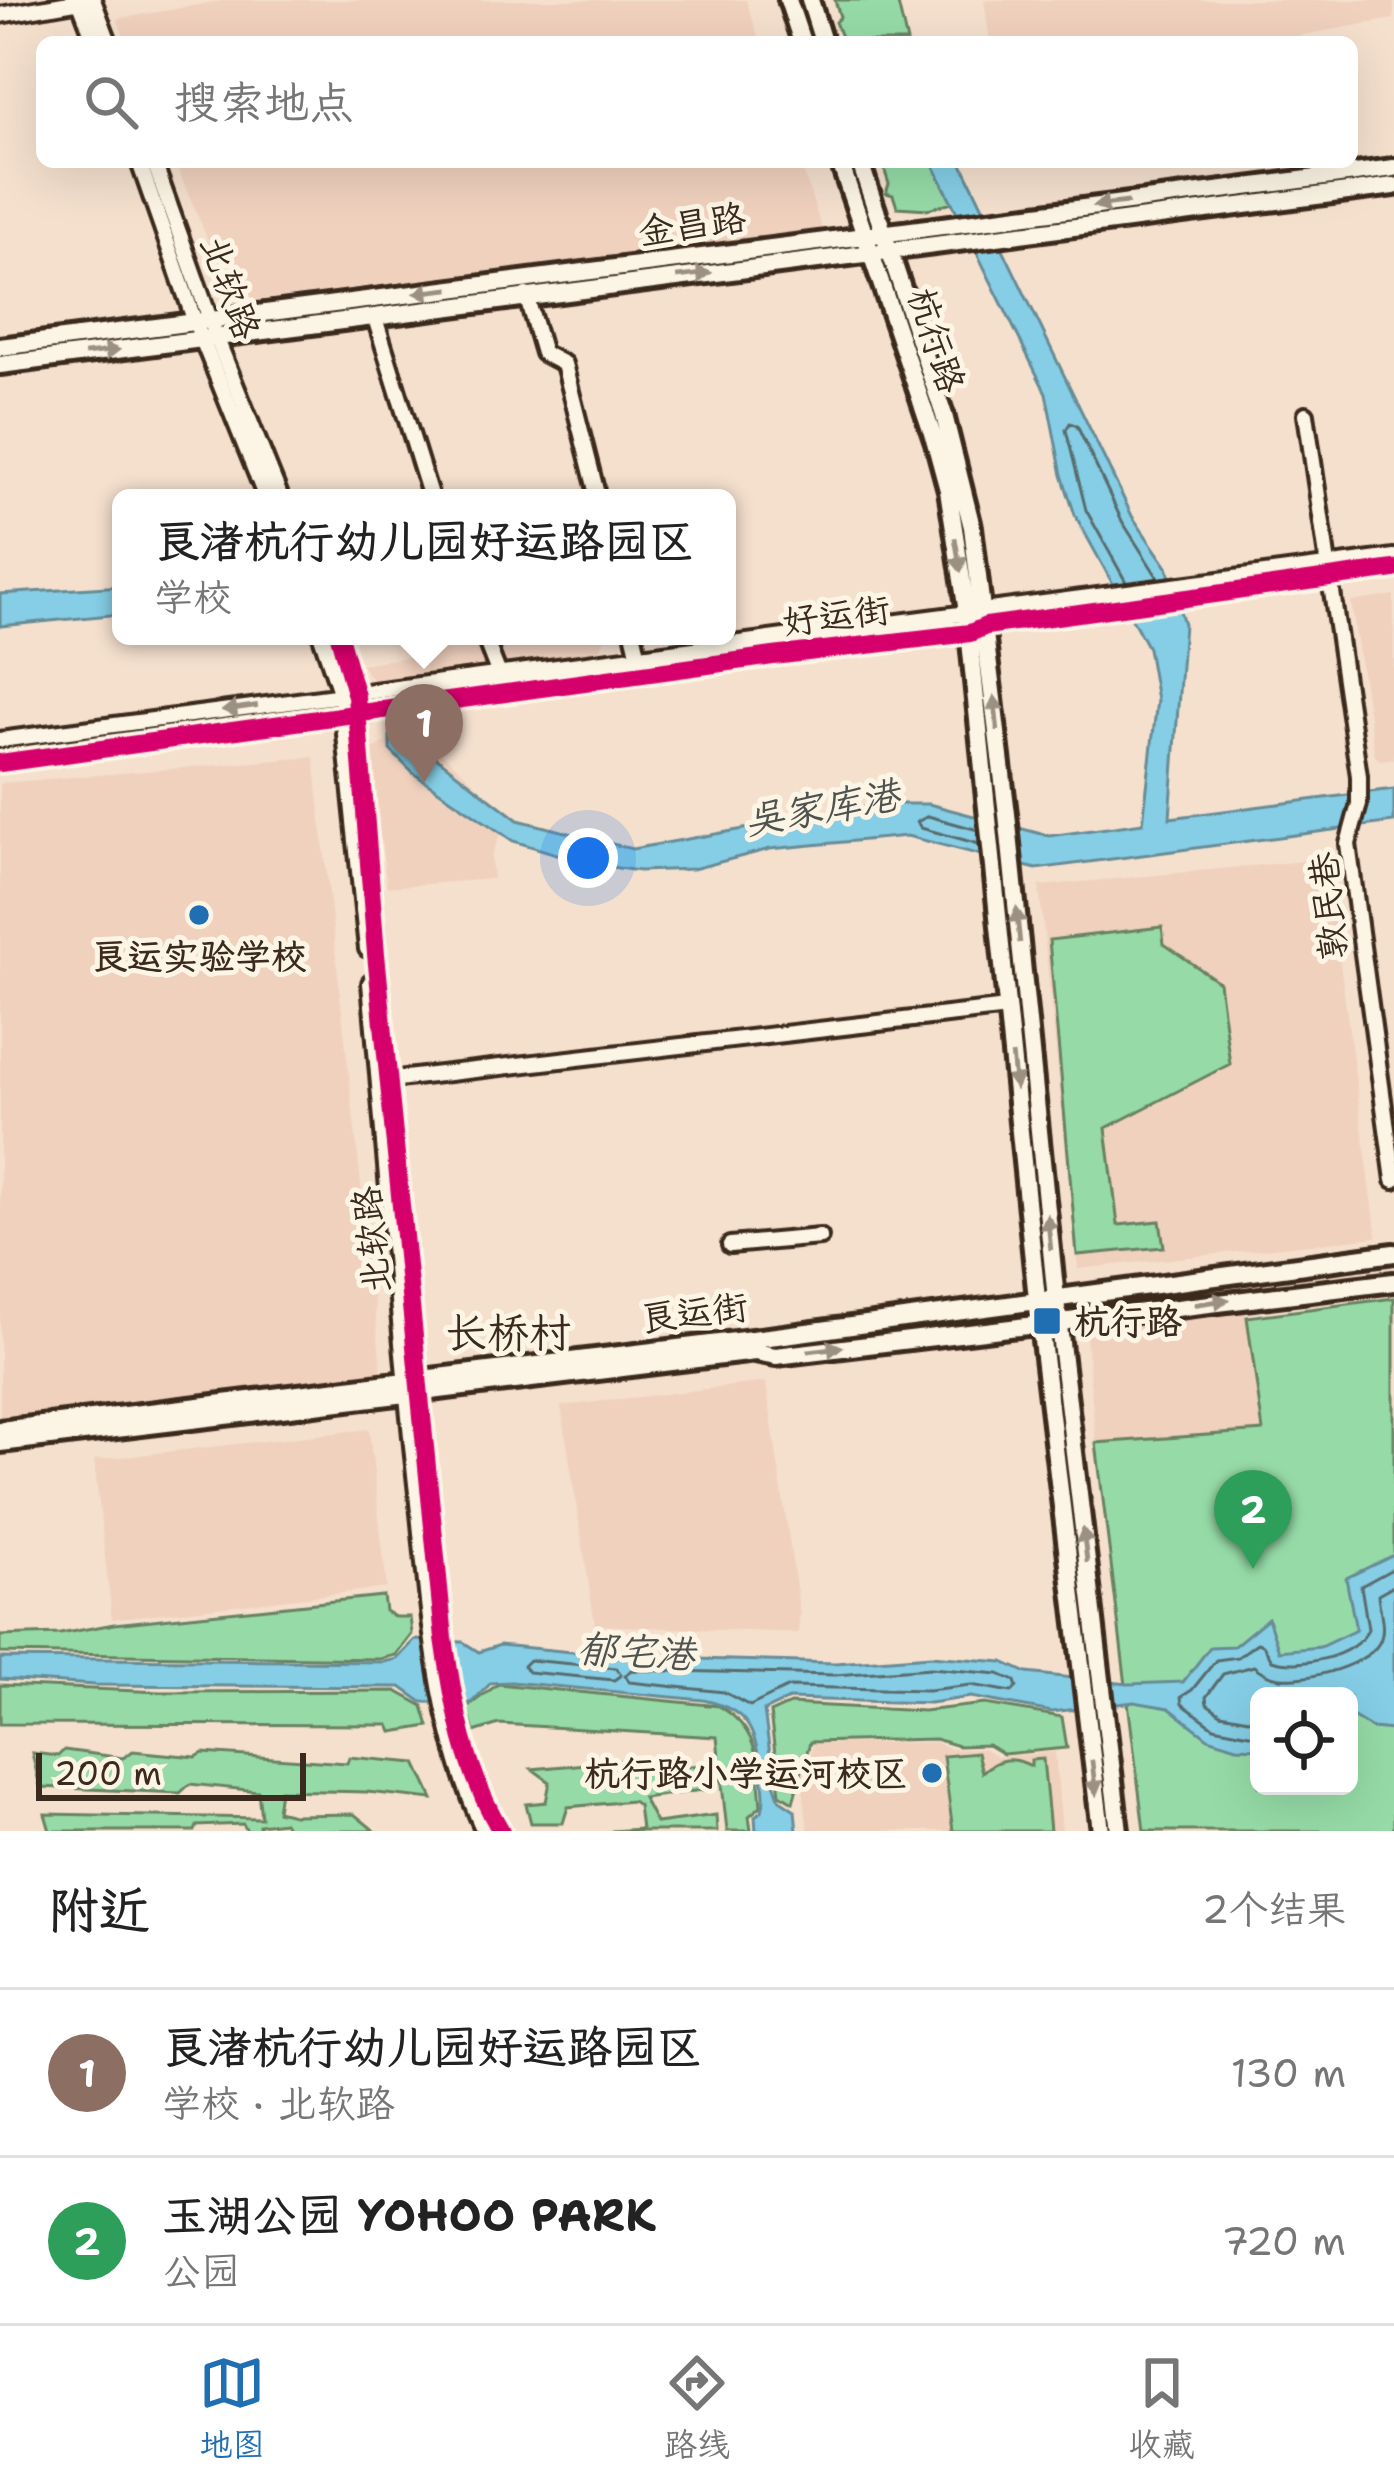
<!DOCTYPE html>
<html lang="zh">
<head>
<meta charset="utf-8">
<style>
  :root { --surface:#fff; --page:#f6f6f6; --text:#222; --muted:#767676; --line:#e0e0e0; --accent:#1f6fb2 }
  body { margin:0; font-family:"Shantell Sans","LXGW WenKai TC",sans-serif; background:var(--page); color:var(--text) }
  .controls { position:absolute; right:36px; bottom:36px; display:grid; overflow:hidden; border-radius:18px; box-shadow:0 12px 48px #0002 }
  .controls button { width:108px; height:108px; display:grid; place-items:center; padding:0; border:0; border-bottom:3px solid var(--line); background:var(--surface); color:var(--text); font:60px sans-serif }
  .scale { position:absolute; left:36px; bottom:30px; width:270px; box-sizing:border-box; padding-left:12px; border:6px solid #3b2a1e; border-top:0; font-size:33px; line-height:42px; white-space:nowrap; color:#3b2a1e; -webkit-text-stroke:9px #fcf5e5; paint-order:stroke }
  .you { position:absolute; left:588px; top:858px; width:42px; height:42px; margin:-30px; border:9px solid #fff; border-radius:50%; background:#1a73e8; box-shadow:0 0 0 18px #1a73e833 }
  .badge { display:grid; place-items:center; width:78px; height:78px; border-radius:50%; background:var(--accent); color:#fff; font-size:39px; font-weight:700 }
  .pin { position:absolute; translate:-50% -99px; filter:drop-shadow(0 3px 6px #0008) }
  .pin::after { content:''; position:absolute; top:63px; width:42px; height:36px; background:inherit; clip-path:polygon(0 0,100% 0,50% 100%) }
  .popup { position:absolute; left:112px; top:489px; width:624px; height:156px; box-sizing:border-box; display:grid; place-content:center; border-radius:18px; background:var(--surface); filter:drop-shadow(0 3px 9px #0005); font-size:39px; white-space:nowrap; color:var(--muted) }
  .popup b { font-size:45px; color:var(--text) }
  .popup::after { content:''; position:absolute; left:50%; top:100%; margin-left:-24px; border:24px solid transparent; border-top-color:var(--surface) }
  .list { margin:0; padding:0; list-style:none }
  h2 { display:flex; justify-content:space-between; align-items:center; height:156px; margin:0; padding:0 48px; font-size:51px }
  h2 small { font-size:39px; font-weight:400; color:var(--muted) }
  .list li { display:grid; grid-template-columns:78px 1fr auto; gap:36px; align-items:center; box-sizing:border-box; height:168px; padding:0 48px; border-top:3px solid var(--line) }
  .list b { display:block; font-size:45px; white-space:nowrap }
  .list p { margin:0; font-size:39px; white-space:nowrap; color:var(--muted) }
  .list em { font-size:39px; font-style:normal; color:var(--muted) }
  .icon { flex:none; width:66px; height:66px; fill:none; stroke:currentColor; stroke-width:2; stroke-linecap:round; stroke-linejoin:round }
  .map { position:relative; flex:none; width:1394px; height:1831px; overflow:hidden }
  .search { position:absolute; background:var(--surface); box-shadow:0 12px 48px #0002; left:36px; right:36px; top:36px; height:132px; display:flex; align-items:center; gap:30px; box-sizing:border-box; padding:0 42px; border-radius:18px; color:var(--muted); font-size:45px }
  .sheet { height:492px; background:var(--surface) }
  nav { display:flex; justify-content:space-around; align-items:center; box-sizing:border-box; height:168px; border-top:3px solid var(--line); background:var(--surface); font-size:33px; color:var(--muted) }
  nav a { display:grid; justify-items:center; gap:6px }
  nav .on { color:var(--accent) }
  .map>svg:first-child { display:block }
  .built { fill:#f0d1be }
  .green { fill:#96dba7; stroke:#688262; stroke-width:3; fill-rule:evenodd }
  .water { fill:#85cee6; stroke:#678c96; stroke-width:3 }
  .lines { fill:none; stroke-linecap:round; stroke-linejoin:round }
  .shore { stroke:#596c6e; stroke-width:3 }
  .minor-casing { stroke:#3b2a1e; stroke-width:22 }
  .major-casing { stroke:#3b2a1e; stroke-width:26 }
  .minor { stroke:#fcf5e5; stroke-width:14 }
  .major { stroke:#fcf5e5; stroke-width:16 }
  .cycleway-casing { stroke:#fcf5e5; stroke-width:26 }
  .cycleway { stroke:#d6006c; stroke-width:18 }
  .oneway { fill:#9c9082 }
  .poi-dot { fill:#1f6fb2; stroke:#fcf5e5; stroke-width:4.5 }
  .labels { text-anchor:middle; stroke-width:10; stroke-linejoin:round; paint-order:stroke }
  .street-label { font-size:36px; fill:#3b2a1e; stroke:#fcf5e5 }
  .poi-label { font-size:36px; font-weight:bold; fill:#3b2a1e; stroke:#fcf5e5 }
  .water-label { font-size:39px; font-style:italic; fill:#4e5350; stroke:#fcf5e5 }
  .quarter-label { font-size:42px; fill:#3b2a1e; stroke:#fcf5e5 }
</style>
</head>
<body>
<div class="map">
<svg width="1394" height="1831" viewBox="0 0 1394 1831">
  <rect width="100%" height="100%" fill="#f5e0ce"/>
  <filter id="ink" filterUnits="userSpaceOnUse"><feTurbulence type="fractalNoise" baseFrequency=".00833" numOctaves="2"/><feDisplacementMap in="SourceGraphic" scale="24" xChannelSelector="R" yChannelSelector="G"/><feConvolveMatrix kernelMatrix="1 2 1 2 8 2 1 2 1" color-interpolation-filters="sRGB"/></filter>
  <g filter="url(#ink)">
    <path class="built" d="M226,0h520l14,42h-633l-10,-23z
      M984,0h410v19l-132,23h-272z
      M175,162h625l22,67 -588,74z
      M1394,595v164l-14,1 -5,-4 -24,-154z
      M547,636h59l-6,14 -212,32 -16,-3 -12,-15z
      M412,725l96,89 -17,43 2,22 -106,8 -18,-135z
      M314,757l68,618 -382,48v-640z
      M1326,859l51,378 -299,32 -39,-383z
      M1245,1308l18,123 -167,12 -11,-116z
      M766,1382l34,232 -2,19 -203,-8 -34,-219z
      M369,1429l18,159 -275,31 -18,-159z
      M936,1742l14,7h34l13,8 58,-5 7,79h-254l-5,-42 10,-45z"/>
    <path class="green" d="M835,0h62l10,42h-64l-8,-20 5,-5z
      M882,162h50l20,40 -24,7 -31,-2 -4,-12 -7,-2 3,-9z
      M1162,927l2,17 55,38 11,82 -124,64 12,97 42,-4 4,26 -87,8 -28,-315z
      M1394,1298v533h-250l-48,-388 167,-12 -16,-114zM1259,1696h90v90h-90z
      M383,1596l2,15 10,6h15l2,17 -16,21 -16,4 -380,-6v-17l60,-2 54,-10z
      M498,1684l221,22c42,25 38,56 42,100l-12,10 2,15h-24l-10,-94 -218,-13 -25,8 -7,-25z
      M0,1685l161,7 235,-1 27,15 6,20 -37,6 -3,-7 -389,-1z
      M790,1704l133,7 62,-7 77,13 5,31 -64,6 -15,-9 -30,1 -23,-7 -125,3 -17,60 -13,-8 -10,-81z
      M64,1750l59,8 10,-7 63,6 7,-4 144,10 2,-6 67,6 17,36 -66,-7 -87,-2 -3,21 16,4 61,-1 21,17h-86l-6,-9 -24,3 1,6h-13l-4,-7 -46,2 -2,5h-145l-5,-17 216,4 -3,-27 -68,-7 -10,9 -140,-6 -8,-34 26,3z
      M977,1753l5,19c16,-14 30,-16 49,-6v-6l12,-1 7,72h-97l-10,-75z
      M630,1760l15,11 65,-7 1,25 -68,9 13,25 60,-8 1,16h-106l30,-2 -3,-24 -6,-4 -64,6 -5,16h-32l-5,-19 20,-2 4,-20 -18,-13z"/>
    <path class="water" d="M932,162h29l171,354 35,51 17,57 -14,194 224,-29v33l-358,47 -129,-33 -137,13 -77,20 -54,2 -49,-7 -77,-23 -100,-68 -23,-23v-14l16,-2 112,86 114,29 250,-45h47l120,32 94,-13 14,-123 -9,-52 -73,-133 -13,-40 -16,-82z
      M121,586v28l-121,12v-32z
      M1394,1555v175l-22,-2 -23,-14v-18h-90v52l-22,-1 -29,-9 -39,-30 -35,-6 -82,10 -81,-15 -41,6 -141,-4 -25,12 10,72 6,17 15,10 2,21h-41l-1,-15 7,-5c4,-14 1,-26 -1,-40 -6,-41 -13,-62 -58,-71l-192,-18 -20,1 -20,20 -49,-1 -21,-15 -306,-2 -95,-6v-21l384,4 13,-3 18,-19 48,2 16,10 21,-7 124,12 211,6 96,-7 72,6 24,11 101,11 55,-2 27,-35 24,-1 34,-28 11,33 41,-4 36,-17 -10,-52z"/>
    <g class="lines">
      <path class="shore" d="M1126,582l-40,-72 -20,-80 4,-7 7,3 45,95 36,57
        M978,830l-50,-14 -11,6 4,6 58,16
        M529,1660l87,8 5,7 -7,5 -86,-8 -5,-6z
        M931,1668l68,6 16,7 2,6 -5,5 -41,-7 -42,5 -140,-3 -39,19 -26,-14 -95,-10 -4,-6 6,-6 204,5z
        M1259,1721l-38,-7 -14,-10 -1,-7 17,-23 31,-8c3,3 13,9 17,10 25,9 95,-9 108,-33 8,-15 0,-33 -1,-49l16,-9
        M1259,1736l-45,-9 -32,-23 -1,-7 11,-7 24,-30 22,-3 19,-14 6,2 9,15c26,9 85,-3 96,-31l-7,-43 33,-18"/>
      <defs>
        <path id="minor" d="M79,0l16,42
          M93,0l16,42
          M0,15l87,-15
          M139,162l56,160 71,176
          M154,162l63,177 64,159
          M526,295l17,58 21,11 34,134
          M375,318l56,180
          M1306,414l53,362v28l-11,40 46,336
          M321,636l20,59 26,254
          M339,636l17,60 20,258 68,684c10,69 21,133 57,193
          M484,636l16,41
          M634,636l5,21
          M0,740l1394,-183
          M0,763l773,-107 197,-23 16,-7 408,-57
          M370,983c15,167 28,334 46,501 13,119 17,237 68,347
          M389,1080l618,-72
          M730,1245l90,-8"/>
        <path id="major" d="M788,0l14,42
          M810,0l13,42
          M840,162l95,280 13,48 19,122 70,687 64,532
          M860,162l84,253 28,112 35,287 50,495 62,522
          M0,347l1394,-179
          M0,365l1394,-179
          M0,1430l777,-94 617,-83
          M0,1443l755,-91 21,4 618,-74"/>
      </defs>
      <use href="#minor" class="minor-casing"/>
      <use href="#major" class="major-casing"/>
      <use href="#minor" class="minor"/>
      <use href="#major" class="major"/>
      <defs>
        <path id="cycleway" d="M339,636l17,60 20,258 68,684c10,69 21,133 57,193
          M0,763l773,-107 197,-23 16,-7 408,-57"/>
      </defs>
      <use href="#cycleway" class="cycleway-casing"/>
      <use href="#cycleway" class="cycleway"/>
    </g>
    <defs><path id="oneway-solid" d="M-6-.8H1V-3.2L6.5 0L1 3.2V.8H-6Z" transform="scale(3)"/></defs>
    <g class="oneway">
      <use href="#oneway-solid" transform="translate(1111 204) rotate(173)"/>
      <use href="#oneway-solid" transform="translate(694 275) rotate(-7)"/>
      <use href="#oneway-solid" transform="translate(432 291) rotate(173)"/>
      <use href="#oneway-solid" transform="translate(102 352) rotate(-7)"/>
      <use href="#oneway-solid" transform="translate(958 555) rotate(80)"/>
      <use href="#oneway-solid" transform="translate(240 708) rotate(172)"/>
      <use href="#oneway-solid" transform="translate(996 713) rotate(-96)"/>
      <use href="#oneway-solid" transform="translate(1018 925) rotate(-96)"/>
      <use href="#oneway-solid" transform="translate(1014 1072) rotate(84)"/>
      <use href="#oneway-solid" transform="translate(1049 1232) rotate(-96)"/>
      <use href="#oneway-solid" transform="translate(1212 1302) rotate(-8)"/>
      <use href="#oneway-solid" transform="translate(825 1349) rotate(-7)"/>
      <use href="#oneway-solid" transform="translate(1085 1545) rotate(-97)"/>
      <use href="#oneway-solid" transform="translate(1094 1778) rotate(83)"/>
    </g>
  </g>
  <g class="poi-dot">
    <circle cx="199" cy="915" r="12"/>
    <rect x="1032" y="1306" width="30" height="30" rx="6"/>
    <circle cx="932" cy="1773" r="12"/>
  </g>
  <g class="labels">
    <g class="street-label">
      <text transform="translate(692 224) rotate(-8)" y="13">金昌路</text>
      <text transform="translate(231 287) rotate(70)" y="13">北软路</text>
      <text transform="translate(937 340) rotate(72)" y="13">杭行路</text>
      <text transform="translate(836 615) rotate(-7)" y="13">好运街</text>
      <text transform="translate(1328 906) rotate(-96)" y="13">敦民巷</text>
      <text transform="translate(371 1240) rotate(-96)" y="13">北软路</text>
      <text transform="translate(694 1312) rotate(-7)" y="13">良运街</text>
    </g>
    <g class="poi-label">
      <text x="199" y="969">良运实验学校</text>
      <text x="1074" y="1334" text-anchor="start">杭行路</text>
      <text x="908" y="1786" text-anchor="end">杭行路小学运河校区</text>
    </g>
    <g class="water-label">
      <text transform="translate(822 807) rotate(-10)" y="14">吴家库港</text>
      <text transform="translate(636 1651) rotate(3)" y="14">郁宅港</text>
    </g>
    <g class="quarter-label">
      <text x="508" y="1347">长桥村</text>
    </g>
  </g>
</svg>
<div class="controls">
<button><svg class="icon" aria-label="locate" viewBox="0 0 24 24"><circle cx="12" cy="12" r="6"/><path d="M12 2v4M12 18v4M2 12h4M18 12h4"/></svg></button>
</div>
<div class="scale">200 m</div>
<div class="you"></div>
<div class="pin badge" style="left:424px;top:783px;background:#8d6e63">1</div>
<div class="popup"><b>良渚杭行幼儿园好运路园区</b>学校</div>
<div class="pin badge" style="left:1253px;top:1569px;background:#2e9e5b">2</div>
<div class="search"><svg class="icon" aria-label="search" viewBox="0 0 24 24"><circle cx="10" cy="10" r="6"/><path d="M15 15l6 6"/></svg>搜索地点</div>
</div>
<section class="sheet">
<h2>附近<small>2个结果</small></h2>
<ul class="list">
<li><span class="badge" style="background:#8d6e63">1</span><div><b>良渚杭行幼儿园好运路园区</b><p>学校 · 北软路</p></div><em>130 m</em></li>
<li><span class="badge" style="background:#2e9e5b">2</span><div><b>玉湖公园 YOHOO PARK</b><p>公园</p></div><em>720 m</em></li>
</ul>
</section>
<nav>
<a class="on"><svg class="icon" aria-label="map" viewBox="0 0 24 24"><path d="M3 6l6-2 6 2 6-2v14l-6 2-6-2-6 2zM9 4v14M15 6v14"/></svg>地图</a>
<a><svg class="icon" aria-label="directions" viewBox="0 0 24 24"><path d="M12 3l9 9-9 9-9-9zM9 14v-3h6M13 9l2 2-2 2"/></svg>路线</a>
<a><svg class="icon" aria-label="saved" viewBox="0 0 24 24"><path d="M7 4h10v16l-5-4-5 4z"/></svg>收藏</a>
</nav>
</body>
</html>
